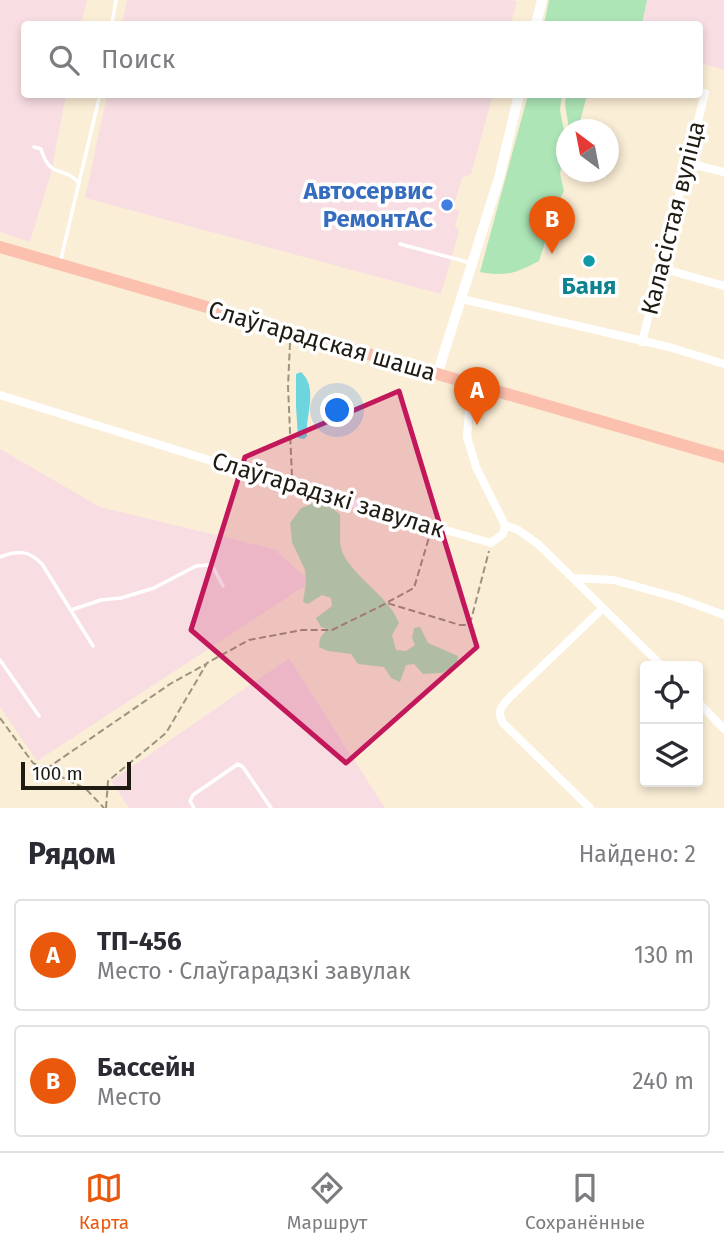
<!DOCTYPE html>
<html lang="ru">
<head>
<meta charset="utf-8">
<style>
  :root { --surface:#fff; --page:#f2f2f3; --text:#2b2b33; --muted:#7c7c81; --line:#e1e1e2; --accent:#ea580c }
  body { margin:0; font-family:"Fira Sans",sans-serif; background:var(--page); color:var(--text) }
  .controls { position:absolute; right:21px; bottom:21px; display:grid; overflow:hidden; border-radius:7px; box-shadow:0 4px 10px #0003 }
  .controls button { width:63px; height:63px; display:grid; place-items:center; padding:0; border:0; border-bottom:2px solid var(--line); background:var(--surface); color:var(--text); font:35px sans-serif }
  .compass { position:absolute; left:556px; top:119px; width:63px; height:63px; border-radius:50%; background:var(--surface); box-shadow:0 4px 10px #0003; rotate:328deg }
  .scale { position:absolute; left:21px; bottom:18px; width:110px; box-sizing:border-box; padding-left:7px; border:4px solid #201b12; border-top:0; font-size:19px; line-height:24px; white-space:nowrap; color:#201b12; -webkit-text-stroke:5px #fff; paint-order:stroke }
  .you { position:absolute; left:338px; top:411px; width:24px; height:24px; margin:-18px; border:5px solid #fff; border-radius:50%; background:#1a73e8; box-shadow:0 0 0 10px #1a73e833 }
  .badge { display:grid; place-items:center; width:46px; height:46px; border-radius:50%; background:var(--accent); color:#fff; font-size:23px; font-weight:700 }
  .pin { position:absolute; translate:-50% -58px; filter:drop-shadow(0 2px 4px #0008) }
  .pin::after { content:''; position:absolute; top:37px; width:24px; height:21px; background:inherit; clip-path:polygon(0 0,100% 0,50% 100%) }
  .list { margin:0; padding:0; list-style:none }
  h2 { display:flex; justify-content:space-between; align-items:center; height:91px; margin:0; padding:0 28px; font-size:30px }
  h2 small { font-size:23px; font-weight:400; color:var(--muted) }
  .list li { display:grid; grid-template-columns:46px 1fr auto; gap:21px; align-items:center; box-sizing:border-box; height:112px; margin:0 14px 14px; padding:0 14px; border:2px solid var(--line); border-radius:7px }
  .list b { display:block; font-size:26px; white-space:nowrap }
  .list p { margin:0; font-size:23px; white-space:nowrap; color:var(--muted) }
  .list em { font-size:23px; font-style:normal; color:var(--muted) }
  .icon { flex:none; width:38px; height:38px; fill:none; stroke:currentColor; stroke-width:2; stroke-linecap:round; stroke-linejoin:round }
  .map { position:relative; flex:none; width:724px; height:808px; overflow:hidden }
  .search { position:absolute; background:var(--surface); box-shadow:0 4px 10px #0003; left:21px; right:21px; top:21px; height:77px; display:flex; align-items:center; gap:18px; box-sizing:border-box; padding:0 24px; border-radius:7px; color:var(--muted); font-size:26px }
  .sheet { height:343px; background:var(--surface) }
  nav { display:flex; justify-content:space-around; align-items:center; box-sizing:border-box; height:98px; border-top:2px solid var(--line); background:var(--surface); font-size:19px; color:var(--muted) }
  nav a { display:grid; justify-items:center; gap:4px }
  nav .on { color:var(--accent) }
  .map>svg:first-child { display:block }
  .industrial { fill:#f8dee3 }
  .green { fill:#ade5b7 }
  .water { fill:#6dd5dd }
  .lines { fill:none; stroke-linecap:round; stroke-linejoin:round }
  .path { stroke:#9c9381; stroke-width:2; stroke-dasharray:7 3.5; stroke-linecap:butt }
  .lane { stroke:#fff; stroke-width:3.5 }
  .street { stroke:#fff; stroke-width:8 }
  .secondary { stroke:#fff; stroke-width:10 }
  .primary { stroke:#fcc0af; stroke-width:12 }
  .marked { fill:#c2185b; fill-opacity:0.2; stroke:#c2185b; stroke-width:5; stroke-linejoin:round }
  .shop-dot { fill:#3f7fe0; stroke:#fff; stroke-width:2.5 }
  .culture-dot { fill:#0f9aa8; stroke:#fff; stroke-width:2.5 }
  .labels { text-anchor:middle; stroke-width:7; stroke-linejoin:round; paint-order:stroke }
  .shop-label { font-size:24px; font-weight:bold; fill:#366cbe; stroke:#fff; text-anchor:end }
  .street-label { font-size:24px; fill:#201b12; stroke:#fff }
  .culture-label { font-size:24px; font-weight:bold; fill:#0d838f; stroke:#fff }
</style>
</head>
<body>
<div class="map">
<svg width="724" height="808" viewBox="0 0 724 808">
  <rect width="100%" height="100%" fill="#fbeed6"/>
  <path class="industrial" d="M0,0h87l-6,24h-57v70l42,1 -15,78 -21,69 -30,-10z
    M127,0h381l9,1 -6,23h-389z
    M647,0h77v70l-24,-7v-39h-58z
    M107,95h386l-22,79 -9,4 -9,31 6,2 -4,15 4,5 -18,63 -356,-96z
    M0,449l100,58 174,42 37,33 -274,179 -37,-54z
    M289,658l96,150h-256l-18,-27z"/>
  <path class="green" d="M549,0h98l-5,24h-98z
    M528,95h34l-2,15 6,31 -6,33 4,17 -7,13 -18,57c-23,12 -33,16 -59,11z
    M566,95h21l-9,34h-9l-4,-25z
    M314,503l13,2 13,9c1,10 -1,24 1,34 7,26 47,46 58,75l-7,12 4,15 10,1 9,-6 -3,-7 2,-10 6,-1 8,16 30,13 -1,8 -15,9 -19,1 -9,-10 -8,1 -6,17 -9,-4 -7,-11 -26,-3 -7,-10 -23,-3 -9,-4 1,-9 7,-9 -6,-2 -5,-9 16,-12 -1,-8 -9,-3 -14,9 -5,-2 3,-19 -1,-13 -13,-28 -2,-19 11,-15z"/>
  <path class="water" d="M301,372c18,16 4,44 6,64l-3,3 -6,-1 -2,-32v-32z"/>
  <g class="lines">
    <path class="path" d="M290,343l-2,43 4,91
      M388,602l26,-14 16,-54
      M0,718l33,45 53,26 18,19
      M46,769l124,-85 36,-20
      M106,808l2,-27 58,-48 41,-70 42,-23 53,-10h30l55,-27 73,22h7l4,-5 18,-69"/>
    <path class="lane" d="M112,24l4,-24
      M34,147l7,2c9,31 23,16 38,34
      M400,244l71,19
      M60,263l40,-169
      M0,557c18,-7 28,-7 42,7l51,82
      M71,610l30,-10 20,-2 33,-10 42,-22 13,-1 5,4 9,17
      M0,660l39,56
      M194,808l-4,-7 3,-6 45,-31 5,3 28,41"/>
    <path class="street" d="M688,163l36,9
      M661,268l63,18
      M462,299l207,48 55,17
      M642,342l63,-249
      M0,395l292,91 199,57 12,-9 2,-9 -29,-58 -9,-30 4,-53
      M505,525l13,5 20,14 124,122
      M573,578l41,2 64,18 46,17
      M698,702l26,27
      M590,808l-87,-85c-7,-12 -1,-17 7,-26l93,-89"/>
    <path class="secondary" d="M536,24l6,-24
      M437,375l62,-197 20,-84"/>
    <path class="primary" d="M0,247l724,210"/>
  </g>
  <path class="marked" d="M399,391l78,256 -131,116 -155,-133 54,-173z"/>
  <circle class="shop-dot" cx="447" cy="205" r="7"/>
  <circle class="culture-dot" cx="589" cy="261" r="7"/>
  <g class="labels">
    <g class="shop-label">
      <text x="433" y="199">Автосервис<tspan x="433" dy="28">РемонтАС</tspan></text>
    </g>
    <g class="street-label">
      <text transform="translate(673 218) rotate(-76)" y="8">Каласістая вуліца</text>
      <text transform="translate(322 341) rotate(16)" y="8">Слаўгарадская шаша</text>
      <text transform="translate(328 495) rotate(17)" y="8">Слаўгарадзкі завулак</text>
    </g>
    <g class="culture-label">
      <text x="589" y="294">Баня</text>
    </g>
  </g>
</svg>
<div class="controls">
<button><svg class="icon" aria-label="locate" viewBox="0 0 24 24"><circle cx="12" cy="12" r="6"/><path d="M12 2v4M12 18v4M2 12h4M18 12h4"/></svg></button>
<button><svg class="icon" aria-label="layers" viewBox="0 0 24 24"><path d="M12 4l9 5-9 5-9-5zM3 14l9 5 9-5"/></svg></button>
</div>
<svg class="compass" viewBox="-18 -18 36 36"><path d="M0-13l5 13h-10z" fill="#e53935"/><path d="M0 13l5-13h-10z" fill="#7c7c81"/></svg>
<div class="scale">100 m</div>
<div class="you"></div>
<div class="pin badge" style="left:477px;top:425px">A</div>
<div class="pin badge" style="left:552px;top:254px">B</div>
<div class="search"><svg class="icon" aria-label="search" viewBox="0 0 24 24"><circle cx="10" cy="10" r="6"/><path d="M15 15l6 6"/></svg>Поиск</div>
</div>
<section class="sheet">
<h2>Рядом<small>Найдено: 2</small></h2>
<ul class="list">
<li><span class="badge">A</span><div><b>ТП-456</b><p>Место · Слаўгарадзкі завулак</p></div><em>130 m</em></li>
<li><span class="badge">B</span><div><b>Бассейн</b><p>Место</p></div><em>240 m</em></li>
</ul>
</section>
<nav>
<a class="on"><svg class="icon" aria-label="map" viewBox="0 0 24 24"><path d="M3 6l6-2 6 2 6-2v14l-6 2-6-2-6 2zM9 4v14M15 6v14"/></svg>Карта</a>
<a><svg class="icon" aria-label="directions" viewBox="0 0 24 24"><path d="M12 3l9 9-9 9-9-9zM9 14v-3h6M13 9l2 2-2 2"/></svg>Маршрут</a>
<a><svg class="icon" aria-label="saved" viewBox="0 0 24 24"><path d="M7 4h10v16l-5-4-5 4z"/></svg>Сохранённые</a>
</nav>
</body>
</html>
